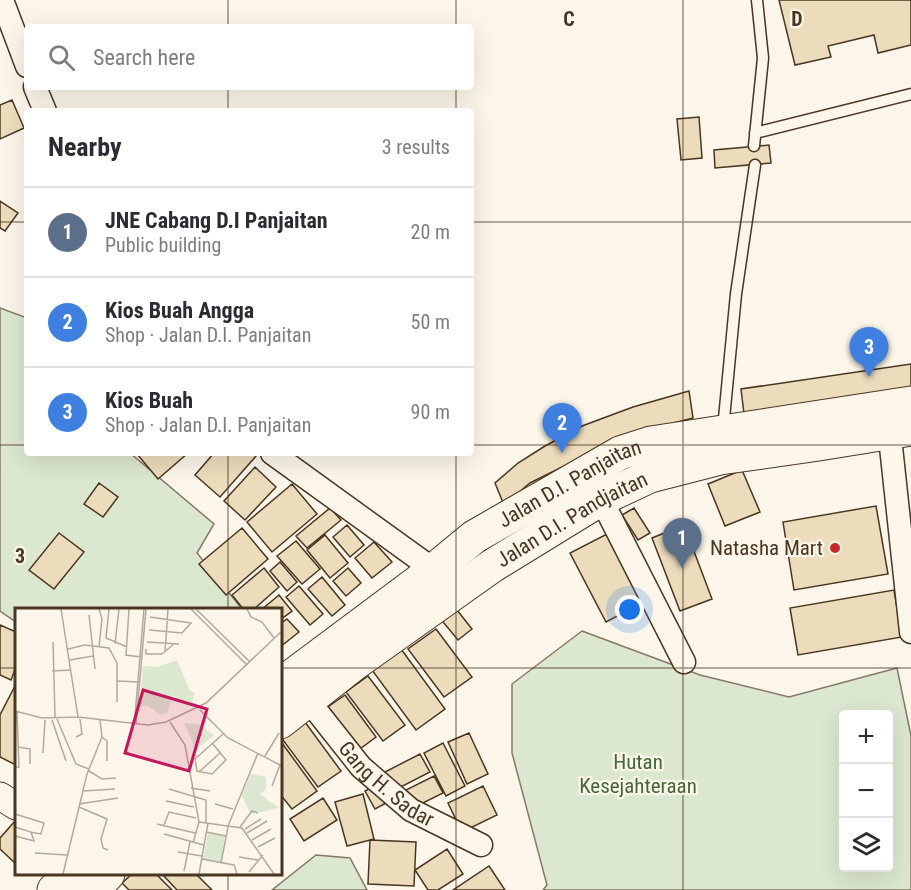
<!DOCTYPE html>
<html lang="en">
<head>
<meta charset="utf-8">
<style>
  :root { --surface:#fff; --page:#f2f2f3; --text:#2b2b33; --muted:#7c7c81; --line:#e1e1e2; --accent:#c62828 }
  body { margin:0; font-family:"Roboto Condensed",sans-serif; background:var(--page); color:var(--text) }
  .controls { position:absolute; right:18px; bottom:18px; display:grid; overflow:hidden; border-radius:6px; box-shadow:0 6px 24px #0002 }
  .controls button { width:54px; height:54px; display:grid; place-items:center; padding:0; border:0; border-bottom:2px solid var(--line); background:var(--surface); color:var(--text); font:30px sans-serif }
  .you { position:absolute; left:630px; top:610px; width:21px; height:21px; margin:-15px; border:4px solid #fff; border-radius:50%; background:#1a73e8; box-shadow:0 0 0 9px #1a73e833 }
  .badge { display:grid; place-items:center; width:39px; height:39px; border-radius:50%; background:var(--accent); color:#fff; font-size:20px; font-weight:700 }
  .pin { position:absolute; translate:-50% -50px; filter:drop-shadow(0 2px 3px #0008) }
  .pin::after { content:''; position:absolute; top:32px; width:21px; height:18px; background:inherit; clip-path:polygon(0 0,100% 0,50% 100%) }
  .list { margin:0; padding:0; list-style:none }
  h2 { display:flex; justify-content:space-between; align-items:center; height:78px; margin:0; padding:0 24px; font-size:26px }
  h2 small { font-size:20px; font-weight:400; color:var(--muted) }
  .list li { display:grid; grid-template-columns:39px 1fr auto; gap:18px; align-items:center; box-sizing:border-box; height:90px; padding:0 24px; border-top:2px solid var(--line) }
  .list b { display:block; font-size:22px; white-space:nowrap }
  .list p { margin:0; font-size:20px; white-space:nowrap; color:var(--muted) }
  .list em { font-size:20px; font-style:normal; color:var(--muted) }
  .icon { flex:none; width:33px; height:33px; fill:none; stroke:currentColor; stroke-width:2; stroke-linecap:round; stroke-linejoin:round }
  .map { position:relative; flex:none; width:911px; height:890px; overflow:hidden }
  .search { position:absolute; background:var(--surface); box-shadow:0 6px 24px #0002; left:24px; top:24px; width:450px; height:66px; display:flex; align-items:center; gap:15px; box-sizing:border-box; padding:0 21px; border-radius:6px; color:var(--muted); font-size:22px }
  .panel { position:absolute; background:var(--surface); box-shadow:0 6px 24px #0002; left:24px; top:108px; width:450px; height:348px; border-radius:6px }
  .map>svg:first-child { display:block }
  .green { fill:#dce7d0; stroke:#887966; stroke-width:1.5; fill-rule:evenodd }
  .building { fill:#ecdcbc; stroke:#4a3520; stroke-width:1.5 }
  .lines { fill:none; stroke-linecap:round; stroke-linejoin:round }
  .service-casing { stroke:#4a3520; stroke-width:13 }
  .minor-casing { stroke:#4a3520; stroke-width:25 }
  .tertiary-casing { stroke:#4a3520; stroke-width:29 }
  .trunk-casing { stroke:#4a3520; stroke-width:35 }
  .service { stroke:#fbf6e9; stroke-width:10 }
  .minor { stroke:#fbf6e9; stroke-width:22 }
  .tertiary { stroke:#fbf6e9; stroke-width:27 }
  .trunk { stroke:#fbf6e9; stroke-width:33 }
  .grid { fill:none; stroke:#4a3520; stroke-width:1.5; stroke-opacity:0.55 }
  .poi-dot { fill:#c62828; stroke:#fbf6e9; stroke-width:2 }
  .labels { text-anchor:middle; stroke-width:4.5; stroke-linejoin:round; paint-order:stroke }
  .street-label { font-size:21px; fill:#4a3520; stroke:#fbf6e9 }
  .poi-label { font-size:21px; fill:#4a3520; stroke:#fbf6e9; text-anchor:end }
  .park-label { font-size:21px; fill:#436837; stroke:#fbf6e9 }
  .inset-road { fill:none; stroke:#b4a999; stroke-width:1.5 }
  .view { fill:#c2185b; fill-opacity:0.15; stroke:#c2185b; stroke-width:3 }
  .inset-edge { fill:none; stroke:#4a3520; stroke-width:3 }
  .grid-label { font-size:20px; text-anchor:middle; font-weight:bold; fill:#4a3520; stroke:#fbf6e9; stroke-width:4.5; stroke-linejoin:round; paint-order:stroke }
</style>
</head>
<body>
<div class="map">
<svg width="911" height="890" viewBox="0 0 911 890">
  <rect width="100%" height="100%" fill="#fbf6e9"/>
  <path class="green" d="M0,308l27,10v135h103l84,71 -17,29 45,56 -226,1v12l-16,-11z
    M582,631l118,44 89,22 108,-29 14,68v154h-368l4,-5 -35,-132v-69zM844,714h44v154h-44z
    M316,855l34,3 17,32h-95z"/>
  <path class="building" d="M779,0h132v45l-33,8 -4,-18 -46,11 3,11 -36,8z
    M12,100l12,28 -24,11v-34z
    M699,117l3,41 -21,2 -4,-41z
    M769,145l2,18 -56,5 -1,-18z
    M0,201l18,12 -13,18 -5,-3z
    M911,364v25l-167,25 -3,-25z
    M689,391l4,27 -66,17 -97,48 -26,22 -9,-22 23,-20 27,-17 37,-20 51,-19z
    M138,453h50l-30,26 -21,-25z
    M214,453h39l3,3 -36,41 -25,-22z
    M255,467l21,20 -31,33 -21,-19z
    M742,470l18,42 -35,14 -17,-42z
    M99,483l19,14 -15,20 -19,-13z
    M292,484l25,30 -45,38 -25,-30z
    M876,506l12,68 -94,16 -11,-68z
    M330,508l11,12 -34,28 -11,-12z
    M634,508l16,25 -12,7 -16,-25z
    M347,525l17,20 -14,12 -17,-20z
    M684,525l28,74 -32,12 -28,-73z
    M242,528l26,31 -42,36 -27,-31z
    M59,533l25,19 -30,37 -25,-19z
    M607,534l37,68 -38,20 -36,-69z
    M325,535l23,28 -18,15 -23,-28z
    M296,541l24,28 -18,15 -25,-28z
    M374,542l18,20 -20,16 -17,-20z
    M280,562l17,20 -10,9 -17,-20z
    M264,568l15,19 -26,23h-9l-12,-15z
    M348,568l13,15 -15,13 -13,-15z
    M322,577l23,28 -13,11 -24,-27z
    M299,586l24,28 -13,11 -24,-28z
    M894,590l8,47 -104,18 -8,-47z
    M279,595l13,16 -12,9v-10h-19z
    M453,605l19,24 -14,11 -20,-24z
    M287,619l12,13 -19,15v-23z
    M0,625l16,7v35l-5,13 -11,-5z
    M436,629l36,48 -28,20 -36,-48z
    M401,649l44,60 -29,21 -44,-60z
    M368,676l37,49 -22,16 -37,-49z
    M16,684v81l-16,-8v-42z
    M345,695l31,42 -23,17 -31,-43z
    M302,718l39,53 -23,16 -38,-51z
    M469,733l19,41 -21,10 -19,-42z
    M282,743l35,48 -25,18 -12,-15v-50z
    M443,743l22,43 -19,10 -22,-43z
    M420,754l10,18 -37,19 -10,-18z
    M434,776l9,17 -30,15 -9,-17z
    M378,784l10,18 -13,7 -10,-18z
    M483,786l14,29 -35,17 -14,-29z
    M363,794l11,45 -27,7 -12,-44z
    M323,798l14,22 -33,21 -14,-22z
    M16,820v44l-16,-15v-11z
    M370,840l46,2 -2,44 -46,-2z
    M447,849l16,25 -25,16h-10l-13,-20z
    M489,866l16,24h-52z
    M132,874h24l16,16h-43l-7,-7z
    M162,874h34l16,16h-35z"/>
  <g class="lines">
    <defs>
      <path id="service" d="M755,133l156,-39
        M754,146l9,-88 -6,-58
        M723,429l13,-135 19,-129"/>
      <g id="minor">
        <path d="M2,0l25,66"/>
        <path d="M35,87l10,24"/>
        <path d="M888,419l23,213"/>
        <path d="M272,453l162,117"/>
        <path d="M601,499l83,163"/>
        <path id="s1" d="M308,700l53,67 50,43 70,35"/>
      </g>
      <path id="tertiary" d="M0,796l16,10"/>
      <g id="trunk">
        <path id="s2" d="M280,685l154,-115 40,-33 146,-84 31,-10 260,-40"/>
        <path id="s3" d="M280,722l74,-58 138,-98 109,-67 49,-23 70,-18 99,-14 92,-15"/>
        <path d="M54,890l16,-16"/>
        <path d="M93,890l15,-16"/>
      </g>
    </defs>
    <use href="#service" class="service-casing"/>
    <use href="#minor" class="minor-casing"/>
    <use href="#tertiary" class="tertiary-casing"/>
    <use href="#trunk" class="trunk-casing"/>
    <use href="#service" class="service"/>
    <use href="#minor" class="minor"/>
    <use href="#tertiary" class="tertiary"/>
    <use href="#trunk" class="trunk"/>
  </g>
  <path class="grid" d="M228,0v27M456,0v27M683,0v890M228,87v24M456,87v24M0,222h27M471,222h440M0,445h27M471,445h440M228,453v157M456,453v437M0,668h16M280,668h631M228,874v16"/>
  <circle class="poi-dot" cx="835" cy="548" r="6"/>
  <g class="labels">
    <g class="street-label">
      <text dy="7" stroke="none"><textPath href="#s2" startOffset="354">Jalan D.I. Panjaitan</textPath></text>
      <text dy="7" stroke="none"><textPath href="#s3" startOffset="356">Jalan D.I. Pandjaitan</textPath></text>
      <text dy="7" stroke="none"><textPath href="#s1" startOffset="116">Gang H. Sadar</textPath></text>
    </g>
    <g class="poi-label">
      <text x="823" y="555">Natasha Mart</text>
    </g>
    <g class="park-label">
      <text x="638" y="769">Hutan<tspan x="638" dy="24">Kesejahteraan</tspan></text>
    </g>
  </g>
  <g transform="translate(15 608)">
    <rect width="267" height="267" fill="#fbf6e9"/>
    <path d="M162,52l13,31 5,2 -3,9 -8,3 -11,-10 -6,18 -6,2 -13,-9h-8l3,-40 14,1zM169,115l14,1 16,11 -18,15zM236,166l15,3v12l-6,5 19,14 -27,6 -3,-3 -7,-16zM193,225l17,2 -4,26 -18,-2z" fill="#dce7d0"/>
    <path class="inset-road" d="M46,1l17,108M94,1l-3,29 21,9M114,1l-3,46 15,2M176,1l55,55M181,1l53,52M232,1l4,8 11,5 12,16M74,7l6,54M134,22l33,3 9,-10 -41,-6M38,34l2,75M132,34l32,2M100,36l4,-35M84,39l3,-28 -3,-10M53,41l17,-4 24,3 8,15v39M131,41v5h16l12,-10M150,44l3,-43M55,52l23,-4M37,63l19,-1M102,73l22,1M185,102l28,28 54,28M0,103l27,7 36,-1 70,8 18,-3 40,-19 76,-72M120,107l9,-106M42,111l19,45 13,5M37,112l14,41M155,114l15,23 14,77M121,116l10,-115M61,129l6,-3 -2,-15M87,129l5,4v20M198,136l13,16 -14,14 -15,-3 -2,-12 28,-25M3,139l12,2v15M28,145l2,-33M250,148l14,-23M0,159h4l-2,-55M74,163l13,8 14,-1M184,164l21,-19M257,178l8,-21M176,180l19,3M154,181l37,11v23M68,183l32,-2M151,193l28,6M64,196l39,-6M200,196l18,5M64,199l28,12 -6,20 2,9 5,2M0,206l29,9 -3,11 -11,-2M184,214l43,6 32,46M142,216l38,9M149,217l5,-13 27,6M213,218l30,-73M0,219l16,5 3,9 -19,-5M225,219l12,-16 6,2M230,221l16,-10M191,224l20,4M232,225l20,-12M149,226l40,11M237,232l19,-11M178,235l6,-21M243,239l17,-9M163,244l24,4M20,245l32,2M224,249l19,3M187,251l32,6 3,9M206,255l7,-36M169,263l6,-29M234,264l14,-17M48,266l24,-100 15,-37 -2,-17M184,266l9,-51"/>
    <path class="view" d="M128,82l64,19 -18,62 -64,-18z"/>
    <rect width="267" height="267" class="inset-edge"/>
  </g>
  <g class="grid-label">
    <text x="569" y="26">C</text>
    <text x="797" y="26">D</text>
    <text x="20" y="563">3</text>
  </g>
</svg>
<div class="controls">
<button>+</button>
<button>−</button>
<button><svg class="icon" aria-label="layers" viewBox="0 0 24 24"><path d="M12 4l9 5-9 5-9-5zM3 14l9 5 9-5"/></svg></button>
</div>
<div class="you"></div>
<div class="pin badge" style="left:682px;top:568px;background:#5c6f8a">1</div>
<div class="pin badge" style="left:562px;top:453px;background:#3f7fe0">2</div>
<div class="pin badge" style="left:869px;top:377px;background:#3f7fe0">3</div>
<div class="search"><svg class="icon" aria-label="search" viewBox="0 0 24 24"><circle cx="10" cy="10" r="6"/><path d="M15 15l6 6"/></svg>Search here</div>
<section class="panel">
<h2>Nearby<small>3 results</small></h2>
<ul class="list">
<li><span class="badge" style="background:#5c6f8a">1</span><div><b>JNE Cabang D.I Panjaitan</b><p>Public building</p></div><em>20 m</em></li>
<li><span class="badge" style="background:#3f7fe0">2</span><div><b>Kios Buah Angga</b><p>Shop · Jalan D.I. Panjaitan</p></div><em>50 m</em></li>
<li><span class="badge" style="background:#3f7fe0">3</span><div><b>Kios Buah</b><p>Shop · Jalan D.I. Panjaitan</p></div><em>90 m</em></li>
</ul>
</section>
</div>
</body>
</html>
